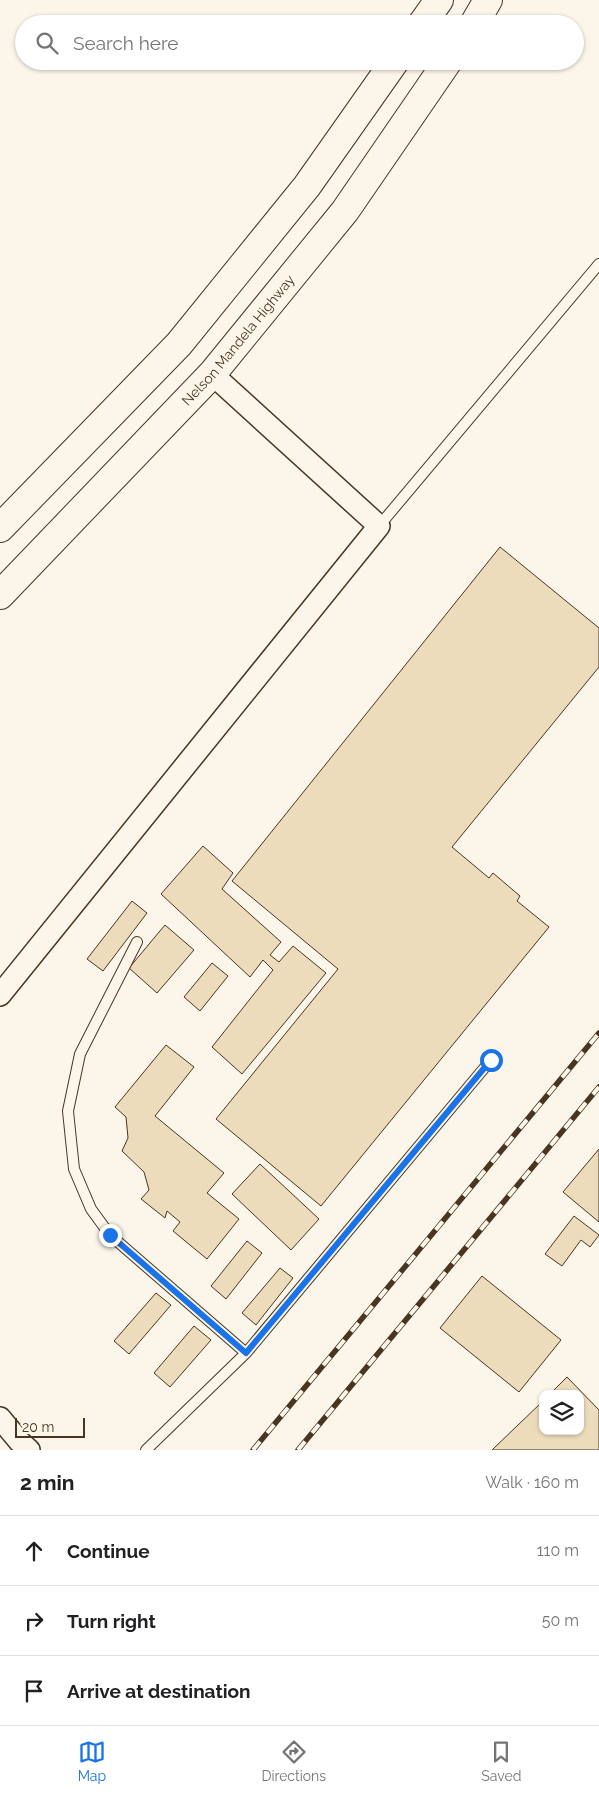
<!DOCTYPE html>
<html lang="en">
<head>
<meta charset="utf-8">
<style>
  :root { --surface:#fff; --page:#f6f6f6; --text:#202124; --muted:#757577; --line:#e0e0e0; --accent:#1a73e8 }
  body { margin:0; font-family:Raleway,sans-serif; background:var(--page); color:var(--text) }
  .controls { position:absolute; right:15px; bottom:15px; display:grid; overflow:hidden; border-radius:10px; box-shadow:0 1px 4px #0004 }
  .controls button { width:45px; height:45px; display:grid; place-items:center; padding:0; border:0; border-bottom:1px solid var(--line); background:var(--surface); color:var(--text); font:25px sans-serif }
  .scale { position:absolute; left:15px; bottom:12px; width:70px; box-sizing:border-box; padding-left:5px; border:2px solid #4a3520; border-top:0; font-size:14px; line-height:18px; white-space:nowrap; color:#4a3520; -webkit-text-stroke:4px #fbf6e9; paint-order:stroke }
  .stop { position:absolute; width:15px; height:15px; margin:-11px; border:4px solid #1a73e8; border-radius:50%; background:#fff }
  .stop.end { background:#1a73e8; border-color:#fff; box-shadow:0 1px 5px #0008 }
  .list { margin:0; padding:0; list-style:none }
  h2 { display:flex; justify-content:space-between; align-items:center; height:65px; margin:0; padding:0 20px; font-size:21px }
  h2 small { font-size:16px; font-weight:400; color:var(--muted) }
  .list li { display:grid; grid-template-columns:32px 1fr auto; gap:15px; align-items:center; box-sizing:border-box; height:70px; padding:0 20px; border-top:1px solid var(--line) }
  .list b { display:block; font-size:19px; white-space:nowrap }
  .list em { font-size:16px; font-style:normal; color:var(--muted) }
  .icon { flex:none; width:28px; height:28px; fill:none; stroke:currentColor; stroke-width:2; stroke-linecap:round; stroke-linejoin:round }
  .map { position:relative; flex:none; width:599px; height:1450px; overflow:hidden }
  .search { position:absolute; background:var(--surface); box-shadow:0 1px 4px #0004; left:15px; right:15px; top:15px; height:55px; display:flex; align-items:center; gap:12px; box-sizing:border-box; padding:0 18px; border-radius:28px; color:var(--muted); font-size:19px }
  .sheet { height:275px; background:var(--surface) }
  nav { display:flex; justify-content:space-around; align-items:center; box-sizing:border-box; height:70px; border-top:1px solid var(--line); background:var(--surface); font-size:14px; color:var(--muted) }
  nav a { display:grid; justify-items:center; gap:2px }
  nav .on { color:var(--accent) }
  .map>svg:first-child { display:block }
  .building { fill:#ecdcbc; stroke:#4a3520 }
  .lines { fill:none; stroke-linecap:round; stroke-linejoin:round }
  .lane-casing { stroke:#4a3520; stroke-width:12 }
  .street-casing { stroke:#4a3520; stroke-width:24 }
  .primary-casing { stroke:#4a3520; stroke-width:30 }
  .lane { stroke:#fbf6e9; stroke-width:10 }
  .street { stroke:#fbf6e9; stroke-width:21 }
  .primary { stroke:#fbf6e9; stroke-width:28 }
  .rail-casing { stroke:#4a3520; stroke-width:5.5 }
  .rail { stroke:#fbf6e9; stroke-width:4; stroke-dasharray:11; stroke-linecap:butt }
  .route { stroke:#1a73e8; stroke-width:6 }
  .labels { text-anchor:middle; stroke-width:4; stroke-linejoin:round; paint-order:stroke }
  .street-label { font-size:14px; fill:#4a3520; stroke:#fbf6e9 }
</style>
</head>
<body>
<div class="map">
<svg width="599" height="1450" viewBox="0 0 599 1450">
  <rect width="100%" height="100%" fill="#fbf6e9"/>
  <path class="building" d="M500,547l99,81v39l-147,180 37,31 4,-5 27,23 -3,5 32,26 -228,279 -105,-87 122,-150 -106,-88z
    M203,846l30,27 -11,16 59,53 -11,13 9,7 14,-16 33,27 -84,101 -30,-27 61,-77 -10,-10 -13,17 -89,-83z
    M132,901l15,12 -44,58 -16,-12z
    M165,925l29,25 -37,43 -28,-25z
    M212,963l16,13 -28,35 -16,-14z
    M166,1045l28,22 -39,49 69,57 -17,20 32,26 -32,40 -34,-28 7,-9 -13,-11 -2,7 -24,-19 8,-9 -5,-18 -22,-21 6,-13 -2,-21 -11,-10z
    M599,1149v73l-36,-30z
    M260,1164l59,55 -28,31 -59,-56z
    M574,1216l25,19 -9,12 -9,-7 -19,26 -17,-12z
    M247,1241l15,12 -36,46 -15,-13z
    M280,1268l13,10 -37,47 -14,-12z
    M482,1276l79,64 -42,52 -79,-64z
    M156,1293l15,12 -42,49 -15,-13z
    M194,1326l17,14 -41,47 -16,-14z
    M567,1377l32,33v40h-107l51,-49v30h37v-37h-30z"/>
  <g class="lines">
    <defs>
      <path id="lane" d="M379,526l220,-262
        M137,942l-57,112 -12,57 6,58 17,40 19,26 136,118
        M146,1450l100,-97 245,-293"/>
      <path id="street" d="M0,995l379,-469 -167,-152
        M0,1418l20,24 9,8"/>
      <g id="primary">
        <path d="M422,24l17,-24"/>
        <path d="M474,24l14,-24"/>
        <path d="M0,528l179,-184 128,-158 88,-125"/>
        <path id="s1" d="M0,595l212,-221 133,-163 103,-150"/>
      </g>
    </defs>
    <use href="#lane" class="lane-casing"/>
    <use href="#street" class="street-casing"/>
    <use href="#primary" class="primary-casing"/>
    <use href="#lane" class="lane"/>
    <use href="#street" class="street"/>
    <use href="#primary" class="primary"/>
    <defs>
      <path id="rail" d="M253,1450l346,-417
        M298,1450l301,-363"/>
    </defs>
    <use href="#rail" class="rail-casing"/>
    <use href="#rail" class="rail"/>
  </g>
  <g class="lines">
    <path class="route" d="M110,1235l136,118 245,-293"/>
  </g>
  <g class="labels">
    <g class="street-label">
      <text dy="5" stroke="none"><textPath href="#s1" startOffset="349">Nelson Mandela Highway</textPath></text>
    </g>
  </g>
</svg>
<div class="controls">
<button><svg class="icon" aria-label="layers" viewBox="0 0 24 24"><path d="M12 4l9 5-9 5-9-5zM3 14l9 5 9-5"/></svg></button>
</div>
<div class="scale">20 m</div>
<div class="stop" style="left:491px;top:1060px"></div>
<div class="stop end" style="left:110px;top:1235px"></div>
<div class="search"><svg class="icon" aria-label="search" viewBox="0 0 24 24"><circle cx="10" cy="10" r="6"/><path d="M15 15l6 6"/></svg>Search here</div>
</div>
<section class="sheet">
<h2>2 min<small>Walk · 160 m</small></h2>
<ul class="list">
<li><svg class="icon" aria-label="ahead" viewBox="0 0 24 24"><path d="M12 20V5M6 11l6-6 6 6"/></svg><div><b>Continue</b></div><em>110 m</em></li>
<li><svg class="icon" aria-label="right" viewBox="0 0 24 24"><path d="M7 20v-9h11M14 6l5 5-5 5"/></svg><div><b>Turn right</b></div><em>50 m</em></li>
<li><svg class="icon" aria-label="arrive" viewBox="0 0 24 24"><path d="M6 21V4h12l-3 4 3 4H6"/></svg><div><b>Arrive at destination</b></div></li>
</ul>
</section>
<nav>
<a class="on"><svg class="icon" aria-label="map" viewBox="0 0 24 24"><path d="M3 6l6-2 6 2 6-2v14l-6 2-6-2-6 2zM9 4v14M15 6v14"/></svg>Map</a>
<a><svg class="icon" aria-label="directions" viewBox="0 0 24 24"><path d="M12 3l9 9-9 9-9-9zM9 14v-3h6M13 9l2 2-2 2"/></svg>Directions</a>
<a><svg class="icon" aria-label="saved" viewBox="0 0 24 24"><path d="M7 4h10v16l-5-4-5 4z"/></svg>Saved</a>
</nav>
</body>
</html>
